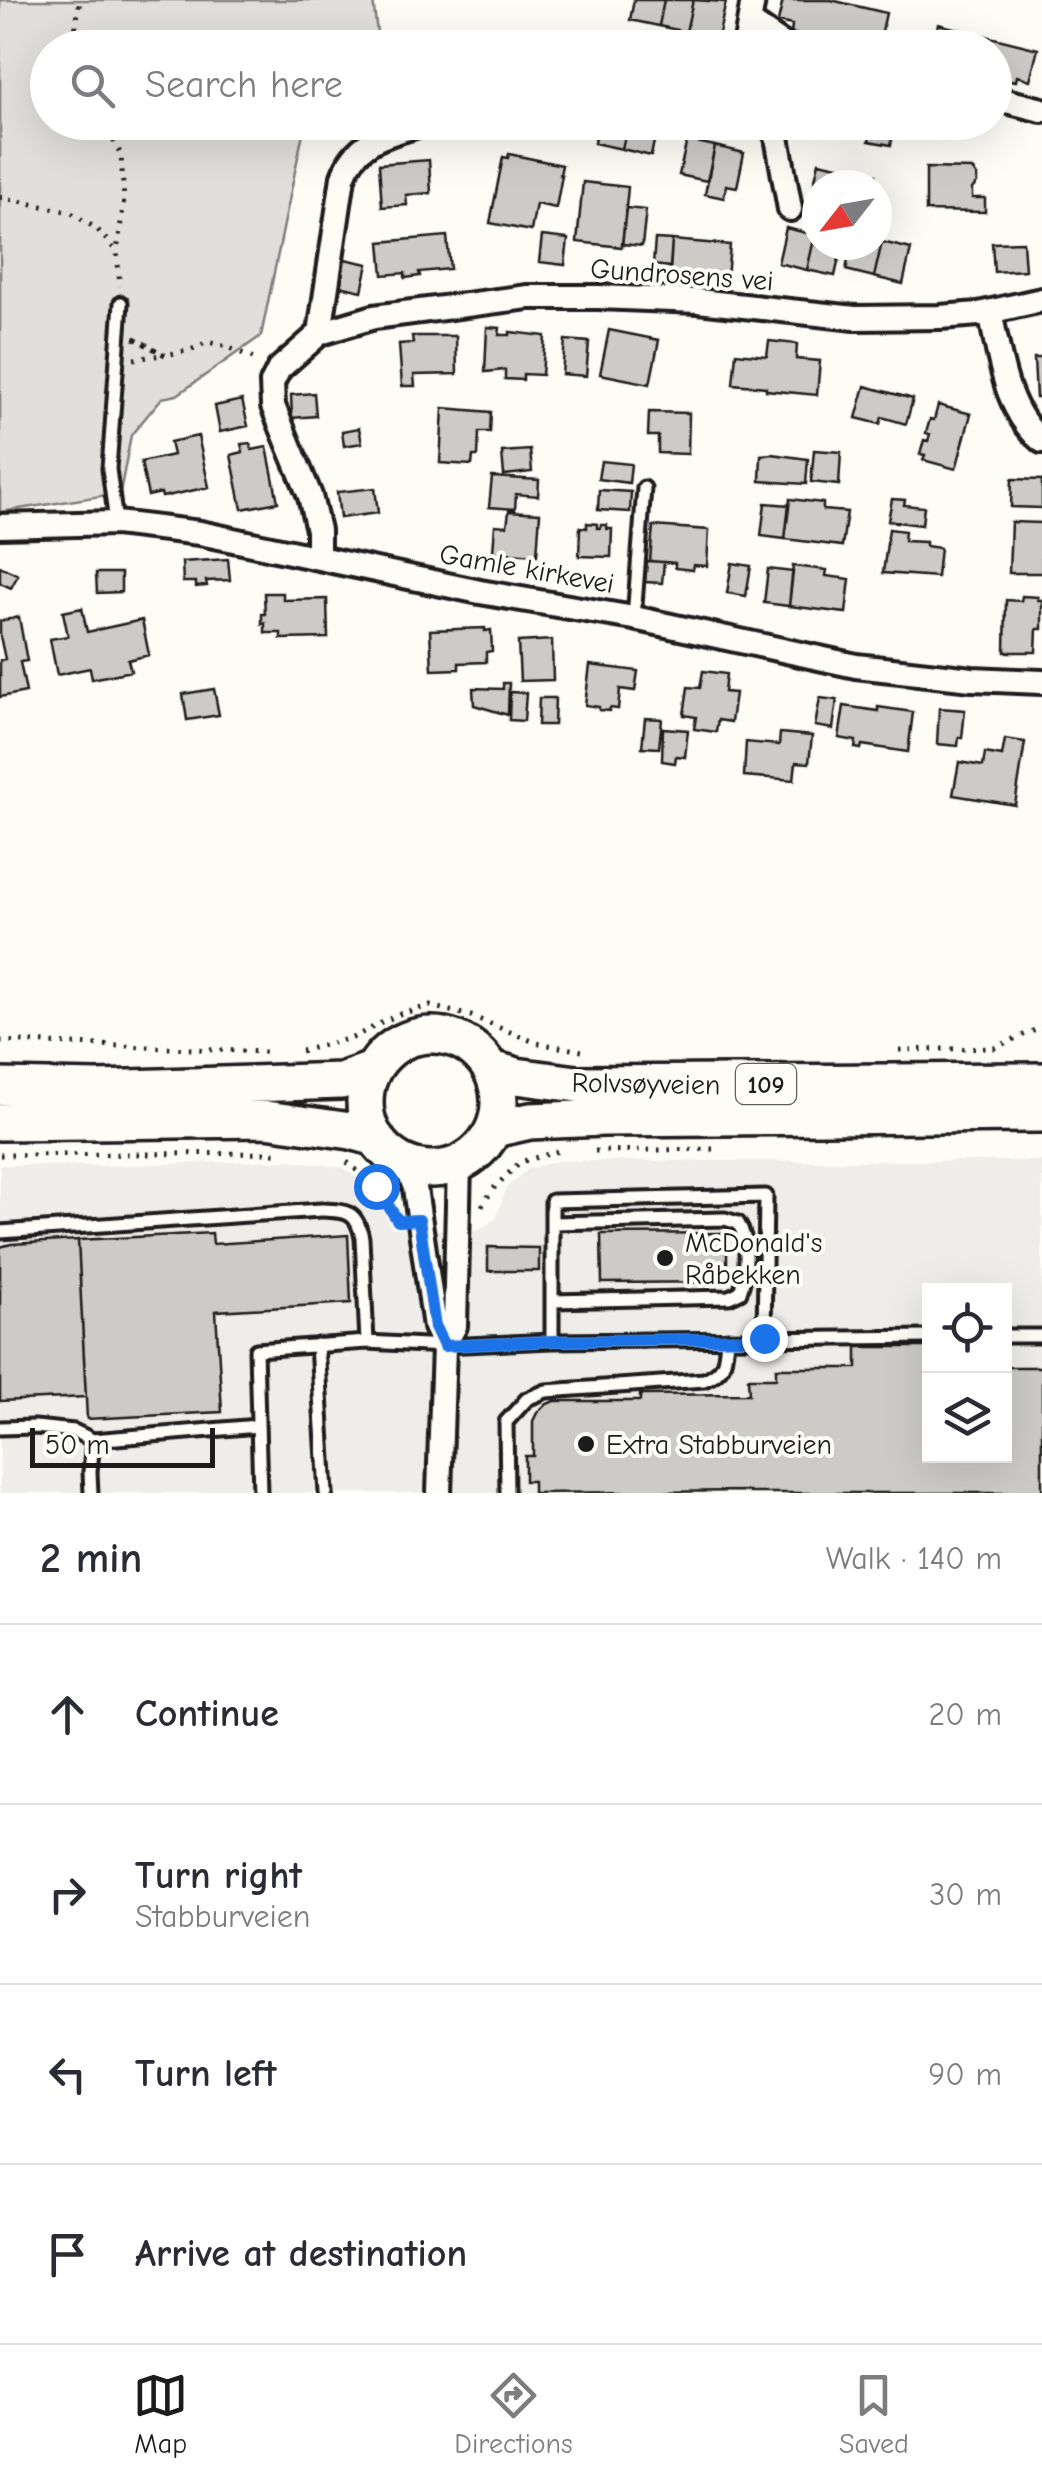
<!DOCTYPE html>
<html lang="en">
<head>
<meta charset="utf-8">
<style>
  :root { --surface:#fff; --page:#f2f2f3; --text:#2b2b33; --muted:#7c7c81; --line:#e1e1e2; --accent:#1c1c1c }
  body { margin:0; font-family:"Comic Neue",sans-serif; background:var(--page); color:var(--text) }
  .controls { position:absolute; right:30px; bottom:30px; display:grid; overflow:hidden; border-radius:0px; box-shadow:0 10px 40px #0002 }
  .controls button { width:90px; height:90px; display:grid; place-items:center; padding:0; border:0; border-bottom:2px solid var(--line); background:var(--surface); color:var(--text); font:50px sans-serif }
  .compass { position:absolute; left:802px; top:170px; width:90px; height:90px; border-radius:50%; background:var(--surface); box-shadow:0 10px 40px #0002; rotate:239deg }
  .scale { position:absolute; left:30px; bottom:25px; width:185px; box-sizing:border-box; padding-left:10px; border:5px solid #1c1c1c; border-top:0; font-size:28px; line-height:35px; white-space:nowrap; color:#1c1c1c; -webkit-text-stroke:8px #fdfcf7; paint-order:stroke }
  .stop { position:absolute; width:30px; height:30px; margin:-22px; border:8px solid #1a73e8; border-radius:50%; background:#fff }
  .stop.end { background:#1a73e8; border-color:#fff; box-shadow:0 2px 10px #0008 }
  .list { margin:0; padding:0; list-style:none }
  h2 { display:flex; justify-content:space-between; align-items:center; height:130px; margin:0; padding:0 40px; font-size:42px }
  h2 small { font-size:32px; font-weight:400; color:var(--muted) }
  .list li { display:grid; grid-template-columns:65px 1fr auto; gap:30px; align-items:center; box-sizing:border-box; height:180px; padding:0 40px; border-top:2px solid var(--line) }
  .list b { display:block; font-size:38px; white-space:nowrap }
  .list p { margin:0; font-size:32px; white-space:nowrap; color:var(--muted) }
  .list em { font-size:32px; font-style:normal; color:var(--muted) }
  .icon { flex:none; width:55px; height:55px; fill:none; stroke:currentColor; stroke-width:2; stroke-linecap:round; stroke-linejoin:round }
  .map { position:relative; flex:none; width:1042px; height:1493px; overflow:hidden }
  .search { position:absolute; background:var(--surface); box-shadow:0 10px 40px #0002; left:30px; right:30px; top:30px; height:110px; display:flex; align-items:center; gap:25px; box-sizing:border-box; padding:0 35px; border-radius:55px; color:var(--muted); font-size:38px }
  .sheet { height:850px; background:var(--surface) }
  nav { display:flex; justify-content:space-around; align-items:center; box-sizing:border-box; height:140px; border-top:2px solid var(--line); background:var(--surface); font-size:28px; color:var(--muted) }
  nav a { display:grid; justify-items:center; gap:5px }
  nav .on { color:var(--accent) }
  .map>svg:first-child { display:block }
  .built { fill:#eeede9; fill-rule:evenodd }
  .green { fill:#e0dfdb; stroke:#7e7e7c; stroke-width:2.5 }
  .building { fill:#cccbc8; stroke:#1c1c1c; stroke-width:2.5 }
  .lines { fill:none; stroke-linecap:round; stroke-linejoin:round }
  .service-casing { stroke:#1c1c1c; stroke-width:19 }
  .minor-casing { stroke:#1c1c1c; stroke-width:30 }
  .primary-casing { stroke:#1c1c1c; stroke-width:42 }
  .path { stroke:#1c1c1c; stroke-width:5; stroke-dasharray:2.5 8; stroke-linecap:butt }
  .service { stroke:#fdfcf7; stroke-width:11 }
  .minor { stroke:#fdfcf7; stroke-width:22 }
  .primary { stroke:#fdfcf7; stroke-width:35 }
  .route { stroke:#1a73e8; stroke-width:12 }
  .poi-dot { fill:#1c1c1c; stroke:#fdfcf7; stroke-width:4 }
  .labels { text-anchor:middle; stroke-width:8; stroke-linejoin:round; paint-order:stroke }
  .shield { fill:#fdfcf7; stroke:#605f5e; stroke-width:2.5 }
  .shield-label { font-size:25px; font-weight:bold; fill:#1c1c1c }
  .street-label { font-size:28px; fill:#1c1c1c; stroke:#fdfcf7 }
  .poi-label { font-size:28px; fill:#1c1c1c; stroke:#fdfcf7; text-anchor:start }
</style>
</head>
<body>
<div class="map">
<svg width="1042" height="1493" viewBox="0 0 1042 1493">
  <rect width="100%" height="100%" fill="#fdfcf7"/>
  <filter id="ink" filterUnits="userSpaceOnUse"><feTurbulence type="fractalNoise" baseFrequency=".01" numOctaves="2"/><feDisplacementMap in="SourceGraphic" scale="20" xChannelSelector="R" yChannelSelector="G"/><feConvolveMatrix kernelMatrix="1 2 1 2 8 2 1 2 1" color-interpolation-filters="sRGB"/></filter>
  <g filter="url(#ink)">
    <path class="built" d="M290,1160l54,8 32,25 15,35 85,3 20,-12 10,-31 22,-19 29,-8h485v332h-1042v-328l98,1zM930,1290h74v166h-74z"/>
    <path class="green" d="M0,0h373l5,41 -6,7h-324v74l257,1 -44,213 -84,59 -15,3 -31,37 -11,58 -120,19z"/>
    <path class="building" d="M634,0h30l-5,26 -29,-6z
      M664,0h29l-7,32 -27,-6z
      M693,0l33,2 -8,36 -32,-6z
      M783,0h48l55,13 -7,32 -2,-1v4h-23l1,-9 -25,-6 -3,10 -36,-8 1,-10 -14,-3z
      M938,24l100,25 -8,31 -13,-4 -1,5 -6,-1 -2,6 -14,-3v-35h-62z
      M598,122h30l-6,27 -28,-6z
      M628,122h30l-7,34 -29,-7z
      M873,122h22l-4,23 -22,-4z
      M687,140l28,6 -8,35 -28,-6z
      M715,146l29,7 -7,34 -11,-2 -2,13 -19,-4z
      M509,154l53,11 -2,10h2l-6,33 -20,-4 -5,27 -41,-8 13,-66 5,1z
      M429,160l2,33 -25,2 1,10 -25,2 -3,-43z
      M819,162l28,6 -4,17h-26v13l-6,-1z
      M847,168l29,7 -3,10h-30z
      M926,168l46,1 5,7v7l-5,6v9h13v14l-59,-1z
      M583,182l45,5 -6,60 -45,-5z
      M626,208l20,2 -4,36 -20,-2z
      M786,228l29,7 -8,35 -29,-7z
      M815,235l2,1v9h25l-7,31 -28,-6z
      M447,236l3,33 -31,3 1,4 -15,2v-5l-22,2 -3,-33z
      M542,236l26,3 -3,26 -26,-3z
      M655,239l17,1 -2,27 -17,-2z
      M672,240l58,5 -3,33 -57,-5z
      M877,241l5,1 -8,35 -28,-7 5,-25h26z
      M882,242l29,7 -8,35 -29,-7z
      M1023,242l2,28 -31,2 -2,-29z
      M340,258l28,6 -6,27 -27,-6z
      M487,327l13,1 -1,7h11v-3l35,4 -3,39 -19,-1v6l-18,-1v-9l-20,2z
      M609,330l50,10 -9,44 -50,-10z
      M412,336h44l1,38 -43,1 1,11h-13l-3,-42 14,-1z
      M565,340l24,2 -3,34 -24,-2z
      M769,341l28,3 -1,15 24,2 -3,34 -51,-5v-3l-33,-3 3,-31 31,3z
      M1034,358h8v40h-6z
      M865,386l48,13 -7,25 -24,-7 -2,7 -24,-6z
      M314,393l2,23 -24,2 -1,-23z
      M242,400l6,26 -28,6 -5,-26z
      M938,405l33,9 -15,55 -33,-9 2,-5 -5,-1 4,-14 4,1 2,-7 -4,-1 4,-14 4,1z
      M443,408l48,4 -1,20h-11l-1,24h-5l-1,9 -32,-2z
      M649,412l40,1 -1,41 -30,-1v-17h-10z
      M359,428l3,15 -18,3 -2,-15z
      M198,436l11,51 -47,10 -1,-4 -13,3 -7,-34 32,-7 -3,-13z
      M250,443l2,7 15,-3 11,55 -36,7 -11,-54 12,-3 -2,-8z
      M530,450l2,22 -28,3 -2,-23z
      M814,450l27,2 -2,33 -28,-3z
      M772,454l36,5 -2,25 -46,-3 1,-26z
      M601,461l30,3 -2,19 -31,-4z
      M492,477l47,3 -1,16 -22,-2 -1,15 -26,-2z
      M1012,479l30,1v28l-31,-1z
      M375,488l3,25 -38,5 -3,-26z
      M599,490l32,2 -1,20 -32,-2z
      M790,499l33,4v7l24,2 -5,34 -57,-7z
      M892,499l13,1 -1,5 20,2 -2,18 -34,-4z
      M765,503l24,2 -4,34 -24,-3z
      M509,511l31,2 -3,42 -44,-3 2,-27 12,1z
      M1011,522l31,1v50h-33z
      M587,523l10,1v4h3l1,-3h6v4h5l-1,28 -32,-1 1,-29 7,1z
      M653,526l56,4 -2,36 -14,-1v5l-18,-2v-5l-25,-2z
      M889,529l16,2 -1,10 22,1v4l14,2 -3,29 -54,-4z
      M228,559l2,21 -24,1 1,5 -11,1v-5h-13l-1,-20z
      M647,561l17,1 -2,21 -17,-1z
      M732,563l19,3 -5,30 -19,-3z
      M0,566l18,9 -7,13 -11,-5z
      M793,566l34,4 -1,6 24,3 -4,34 -57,-7z
      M768,569l25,3 -4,34 -25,-3z
      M96,573h25v19l-24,1z
      M264,593h19v7l44,-1 1,39 -47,1v-6h-16v-10l-3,1v-10h3z
      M1022,596l16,1v3h4v29h-5l-1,23h-31l1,-52 15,1z
      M82,608l5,24 55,-12 7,35 -21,5 3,11 -39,8 -2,-11 -33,7 -7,-36 18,-3 -5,-24z
      M19,617l8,44 -7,1 6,30 -26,5v-37l5,-1 -5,-23v-15z
      M485,628v3l6,-1 1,21 -6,1v10l-27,1v6l-27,1 -2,-40z
      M552,640l1,40 -33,1 -2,-39z
      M590,665l48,6 -3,20 -15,-2 -2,20 -8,-1 -1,3 -10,-1v-3l-14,-2z
      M703,671l23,3 -2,18 11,1 -4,29 -13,-2 -2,12 -22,-3 2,-12 -12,-2 4,-28 12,1z
      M503,683h6l-1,32 -34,-10 -1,-17 30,1z
      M214,689l5,26 -32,5 -4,-26z
      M510,692l16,1 -2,28 -15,-1z
      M539,698h16l-1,27h-16z
      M820,698l17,2 -4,29 -18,-3z
      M844,706l34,5v-4l35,5 -5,40 -46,-7 -1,4 -6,-1 1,-7 -17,-3z
      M939,708l26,2 -3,28 -3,-1 -1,9 -21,-2z
      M645,718l17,1 -3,29 -17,-1z
      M663,728l25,2 -3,27 -9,-1 -1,7 -13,-2z
      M780,733l32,3 -3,27 -13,-1 -2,18 -50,-4 2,-34 33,3z
      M1005,739l20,3 -10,63 -62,-10 6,-33 24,4 2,-13 17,3z
      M212,1233l1,11 135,-9 3,68 -135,8 6,101 -135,7 -9,-179z
      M727,1233v49l-125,1 -1,-49z
      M78,1240l8,157 -86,4v-154l11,-3z
      M488,1247l51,1v23h-51z
      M857,1347h73v109h74v-89h38v126h-293v-2l-216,2v-12h-8v-25h8v-35l4,-8 8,-8 9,-4h86v-6l109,-1 -1,-16h28v-10h81z"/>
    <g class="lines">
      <defs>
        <path id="service" d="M116,523l-7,-54 12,-166
          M634,618l10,-130
          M0,1232l321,-22c26,1 36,1 41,28l5,104
          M552,1301l177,-4 11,-5c7,-20 10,-51 -2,-69l-13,-4 -173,4
          M1004,1336h38
          M552,1341v-140l214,-5 -2,142
          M317,1345l9,148
          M0,1428l35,-1 39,4 19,9 165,-14
          M91,1493l-1,-21 3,-32
          M260,1493l-4,-143 111,-8 77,4 108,-5 378,-4
          M507,1493l-1,-71 21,-23 19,-8 158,-11c22,-9 21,-19 23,-41"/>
        <path id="minor" d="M750,22l34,23 10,3
          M745,48l8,-48
          M994,98l48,12
          M769,122l8,15 13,72
          M990,312c10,44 15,99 52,129
          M320,333l23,-156c14,-40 48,-43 85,-55
          M0,526l116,-3 84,10 280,59 154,26 222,48 116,13 70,3
          M318,557v-27l-8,-34 -37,-90 -1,-23 7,-14 41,-36 54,-16 154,-20h70l100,4 157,17 85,-1 39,-3 63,-14
          M406,1164l9,24 20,139 9,19
          M439,1493l5,-147 11,-20 4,-162"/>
        <path id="primary" d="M365 1102a67 67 0 1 1 134 0a67 67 0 1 1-134 0Z
          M492,1069l24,7 61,8 465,-3
          M0,1087l98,2 243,-8 31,-11
          M0,1122l266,-3 85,12 25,7
          M494,1129l36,-8 74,-3 438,-4"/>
      </defs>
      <use href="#service" class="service-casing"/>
      <use href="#minor" class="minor-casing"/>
      <use href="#primary" class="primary-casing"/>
      <path class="path" d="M78,48l-3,-17 5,-31
        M104,122l17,33 3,45 -7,52
        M0,197l70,15 27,17 20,23 3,34
        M134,338l31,17 26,-5 16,-8 20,5 31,13
        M136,339l29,16
        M134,359l28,-4
        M0,1041l265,11
        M899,1050l95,-2 48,-21
        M301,1051l51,-13 47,-24 31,-8 41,10 66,27 51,9
        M595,1151l119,-2
        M0,1155l277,-2
        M347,1162l29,24 19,31
        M482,1206l11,-17 27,-27 39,-11"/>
      <use href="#service" class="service"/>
      <use href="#minor" class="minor"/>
      <use href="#primary" class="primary"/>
    </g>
  </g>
  <g class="lines" filter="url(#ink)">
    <path class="route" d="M376,1186l22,35 21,-1 16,107 9,19 108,-5 212,-3"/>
  </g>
  <g class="poi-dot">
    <circle cx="665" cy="1258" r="10"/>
    <circle cx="586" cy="1444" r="10"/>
  </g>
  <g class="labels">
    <rect class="shield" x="736" y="1064" width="60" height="40" rx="8"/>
    <g class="shield-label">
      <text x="766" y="1093">109</text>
    </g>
    <g class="street-label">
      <text transform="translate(682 274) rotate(4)" y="10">Gundrosens vei</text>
      <text transform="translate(527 568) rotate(10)" y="10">Gamle kirkevei</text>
      <text transform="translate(646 1083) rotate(1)" y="10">Rolvsøyveien</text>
    </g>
    <g class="poi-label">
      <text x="685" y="1252">McDonald's<tspan x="685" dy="32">Råbekken</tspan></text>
      <text x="606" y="1454">Extra Stabburveien</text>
    </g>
  </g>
</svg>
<div class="controls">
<button><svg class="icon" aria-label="locate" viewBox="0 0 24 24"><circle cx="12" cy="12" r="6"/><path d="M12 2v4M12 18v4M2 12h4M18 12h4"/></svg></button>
<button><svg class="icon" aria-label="layers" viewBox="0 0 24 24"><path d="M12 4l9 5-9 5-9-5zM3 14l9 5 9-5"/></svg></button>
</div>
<svg class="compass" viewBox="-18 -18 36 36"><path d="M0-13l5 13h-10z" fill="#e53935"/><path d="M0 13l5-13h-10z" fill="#7c7c81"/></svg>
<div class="scale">50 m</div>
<div class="stop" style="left:376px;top:1186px"></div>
<div class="stop end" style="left:764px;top:1338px"></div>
<div class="search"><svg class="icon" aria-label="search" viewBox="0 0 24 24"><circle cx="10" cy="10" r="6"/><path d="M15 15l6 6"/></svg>Search here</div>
</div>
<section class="sheet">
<h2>2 min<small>Walk · 140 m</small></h2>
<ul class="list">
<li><svg class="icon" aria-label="ahead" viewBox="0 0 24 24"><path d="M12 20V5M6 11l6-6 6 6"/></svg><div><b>Continue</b></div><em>20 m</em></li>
<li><svg class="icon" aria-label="right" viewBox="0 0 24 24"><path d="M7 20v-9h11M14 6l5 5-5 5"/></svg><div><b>Turn right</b><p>Stabburveien</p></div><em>30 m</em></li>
<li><svg class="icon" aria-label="left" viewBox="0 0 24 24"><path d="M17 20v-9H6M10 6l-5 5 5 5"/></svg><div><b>Turn left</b></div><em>90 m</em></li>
<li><svg class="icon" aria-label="arrive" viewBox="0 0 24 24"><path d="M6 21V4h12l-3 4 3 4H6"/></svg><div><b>Arrive at destination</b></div></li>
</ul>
</section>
<nav>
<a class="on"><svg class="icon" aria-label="map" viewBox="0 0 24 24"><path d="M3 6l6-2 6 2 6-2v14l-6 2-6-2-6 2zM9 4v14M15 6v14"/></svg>Map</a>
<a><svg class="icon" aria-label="directions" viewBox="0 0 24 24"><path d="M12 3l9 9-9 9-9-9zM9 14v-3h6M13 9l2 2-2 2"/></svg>Directions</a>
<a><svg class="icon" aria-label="saved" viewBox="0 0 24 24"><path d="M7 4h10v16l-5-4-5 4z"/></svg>Saved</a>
</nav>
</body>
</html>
